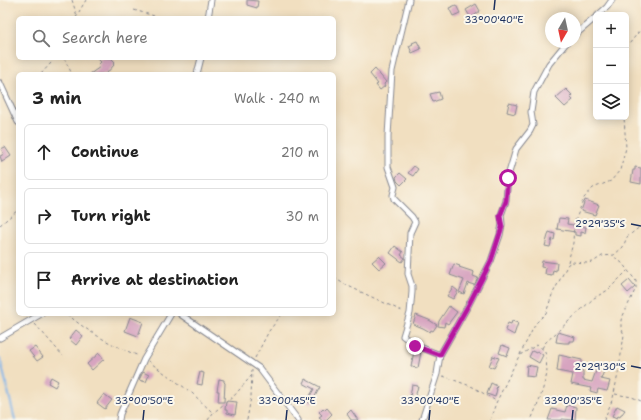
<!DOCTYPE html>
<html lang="en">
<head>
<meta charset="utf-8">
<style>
  :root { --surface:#fff; --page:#f2f2f2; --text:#222; --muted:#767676; --line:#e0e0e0 }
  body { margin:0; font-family:"Shantell Sans",sans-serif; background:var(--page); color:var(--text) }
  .controls { position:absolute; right:12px; top:12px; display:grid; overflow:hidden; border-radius:6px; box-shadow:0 2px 10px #0003 }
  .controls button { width:36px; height:36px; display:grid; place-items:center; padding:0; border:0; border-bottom:1px solid var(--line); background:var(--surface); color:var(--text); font:20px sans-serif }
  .compass { position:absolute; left:545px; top:12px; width:36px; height:36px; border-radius:50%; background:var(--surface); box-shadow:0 2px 10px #0003; rotate:189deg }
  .stop { position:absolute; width:12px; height:12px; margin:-9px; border:3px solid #b5179e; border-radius:50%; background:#fff }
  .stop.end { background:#b5179e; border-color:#fff; box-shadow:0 1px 4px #0008 }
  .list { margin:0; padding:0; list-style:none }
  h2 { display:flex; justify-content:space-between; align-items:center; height:52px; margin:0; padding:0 16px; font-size:17px }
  h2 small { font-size:13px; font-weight:400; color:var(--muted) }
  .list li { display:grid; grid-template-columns:26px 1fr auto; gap:12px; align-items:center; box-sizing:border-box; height:56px; margin:0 8px 8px; padding:0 8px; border:1px solid var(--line); border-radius:6px }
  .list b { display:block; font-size:15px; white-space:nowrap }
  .list em { font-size:13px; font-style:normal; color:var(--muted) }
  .icon { flex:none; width:22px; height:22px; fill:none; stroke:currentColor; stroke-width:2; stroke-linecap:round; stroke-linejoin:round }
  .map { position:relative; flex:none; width:641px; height:420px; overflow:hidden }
  .search { position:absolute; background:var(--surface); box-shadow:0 2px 10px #0003; left:16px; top:16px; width:320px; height:44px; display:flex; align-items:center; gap:10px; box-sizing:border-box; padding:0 14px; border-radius:6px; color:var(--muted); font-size:15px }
  .panel { position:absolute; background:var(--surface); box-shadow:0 2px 10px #0003; left:16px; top:72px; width:320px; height:244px; border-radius:6px }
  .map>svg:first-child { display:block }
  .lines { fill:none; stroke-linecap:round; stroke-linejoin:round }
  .stream { stroke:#7ab4eb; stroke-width:2 }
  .building { fill:#d7a4c0 }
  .street-casing { stroke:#86878f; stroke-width:7 }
  .path { stroke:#86878f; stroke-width:1; stroke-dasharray:3 3; stroke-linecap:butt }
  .street { stroke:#fff; stroke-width:5 }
  .route { stroke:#b5179e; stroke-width:5 }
  .ticks { fill:none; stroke:#1b2f5e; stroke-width:1.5 }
  .ticks-label { font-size:10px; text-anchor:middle; fill:#1b2f5e; stroke:#fbf7ec; stroke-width:4; stroke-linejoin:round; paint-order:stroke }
</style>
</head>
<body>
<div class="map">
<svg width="641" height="420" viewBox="0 0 641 420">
  <rect width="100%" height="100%" fill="#fbf7ec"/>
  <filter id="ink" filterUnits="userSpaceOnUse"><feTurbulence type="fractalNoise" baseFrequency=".025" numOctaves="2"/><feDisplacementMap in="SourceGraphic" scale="8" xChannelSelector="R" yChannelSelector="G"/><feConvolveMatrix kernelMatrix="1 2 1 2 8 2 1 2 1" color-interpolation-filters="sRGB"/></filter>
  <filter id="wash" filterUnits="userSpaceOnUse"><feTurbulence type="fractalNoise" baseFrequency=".012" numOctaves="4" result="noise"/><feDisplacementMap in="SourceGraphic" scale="16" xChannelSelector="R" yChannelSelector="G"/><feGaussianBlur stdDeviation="0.9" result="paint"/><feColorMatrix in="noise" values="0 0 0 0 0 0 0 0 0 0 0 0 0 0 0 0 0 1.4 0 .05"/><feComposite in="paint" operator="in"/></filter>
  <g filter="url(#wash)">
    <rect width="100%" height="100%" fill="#f1dfc0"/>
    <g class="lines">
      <path class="stream" d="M0,358l15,62"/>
    </g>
    <g id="blocks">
      <path class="building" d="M247,0l11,1 -1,7 -10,-3z
        M476,4l4,7 -9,7 -5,-8z
        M456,5l4,8 -7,3 -4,-8z
        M417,41l4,8 -9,4 -3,-7 4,-2 -1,-1z
        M97,58h14l4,4 -2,2 1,1 -8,9h-16l10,-7 -2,-2 3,-3z
        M375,69l11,13 -2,2 1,2 -5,4 -4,-5 2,-1 -8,-10z
        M566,89l6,6 -2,2 3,3 -8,7 -9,-9z
        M439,92l2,7 -8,3 -3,-8z
        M509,103l8,2 -2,9 -8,-2z
        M5,147l6,9 -9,6 -2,-6 4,-2 -3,-5z
        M414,166l4,3 -5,7 -5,-3z
        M635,167l6,1v16l-10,-2 2,-12h2z
        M400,173l7,6 -6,6 -4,-4 -1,-4z
        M585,200l14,5 -4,10 -14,-4z
        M559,218l9,1 -1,5 19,3 -1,6 -4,-1v4l-6,-1v-3l-18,-3z
        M549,232l6,2 -1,6 -2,-1 -2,8 -5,-1z
        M395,246l8,6 -2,3 4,3 -3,4 -12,-9z
        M379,256l7,7 -7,6 -7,-7z
        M542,261l15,2 -1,8 -3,-1 -1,5 -7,-1 1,-6 -5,-1z
        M454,264l6,2 -1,1 15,5 -1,4 5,2 -4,7 -6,-2 -4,11 -5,-2 5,-12 -14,-5z
        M629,280l6,7 -7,6 -6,-7z
        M453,287l5,4 -5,8 -6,-3z
        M449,306l8,6 -9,12 -3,-2 -1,5 -6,-1 1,-5z
        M416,315l13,5 8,5 -4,6 -2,-1 -1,2 -7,-4 -10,-4z
        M130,317l13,5 -5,14 -13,-5z
        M512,321l6,2 -4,12 -9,-5 3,-7 3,1z
        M76,330l7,6 -7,9 -7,-6z
        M558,332l17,5 -1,4h-5v2h-5l-8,-1z
        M502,345l8,3 -3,8 -8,-3z
        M35,347l8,10 -6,4 -8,-10z
        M414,351l7,1 -3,16 -7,-1z
        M532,351l4,2 1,-2 6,4 -4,8 -10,-6z
        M99,353l5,6 -12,11 -5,-6z
        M559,355l23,5 -1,11h2v9l9,2 5,-14 7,3 -3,8 9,2 -3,10 -9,-2 -1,4 -7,-2 1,-3 -20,-4 2,-10 -16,-3z
        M493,356l6,2 -5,10 -5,-2z
        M527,365l10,2 -2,10 -9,-1z
        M143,372l6,3 -3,7 -7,-2z
        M200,372l4,1 -2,12 -5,-1z
        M51,377l7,4 -3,6 -7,-4z
        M219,379l5,1v2l1,1 -1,19h-6l1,-11h-2z
        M305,379l15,8 -9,17 -4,-3 7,-12 -11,-6z
        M491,383l6,3 -1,3h1l-2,8 -8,-3z
        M412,385l6,1 -3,12 -5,-1z
        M104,394l8,6 -7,9 -8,-6z
        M226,401l11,1 -2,13 -8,-2v-3h-2z
        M567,405l9,2 -1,13 -13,-1v1h-14l4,-11 13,3z
        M617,406l8,4 -3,4h-1l-1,3 -2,-1 -1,2 -5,-2z
        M323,408l2,2 2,-2 5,6 -6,6h-3l-4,-3 3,-2 -3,-3z
        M351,410l7,10h-7l-4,-6z"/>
    </g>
  </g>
  <g filter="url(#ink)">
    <use href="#blocks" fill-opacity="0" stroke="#86878f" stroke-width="1"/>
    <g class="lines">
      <defs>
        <path id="street" d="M409,0l-17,71 -4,65v31l7,20 -2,8 1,4 18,18 3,5 -5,11 -2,41 4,12v6l-2,21 -7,23 12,9 25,10
          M598,15l9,-8 5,-7
          M208,18l3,-18
          M575,35l21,-18
          M197,74l4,-16
          M0,83l18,39
          M180,314l79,54 39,52
          M0,338l41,-24
          M119,420l1,-6 24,-55 27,-45
          M422,420l15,-46 3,-19 29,-51 22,-43 9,-26 2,-11 -1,-9 5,-14 2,-25 6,-20 2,-7 14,-18 3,-6 -2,-13 3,-20 15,-28 18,-22"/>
      </defs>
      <use href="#street" class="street-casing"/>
      <path class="path" d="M72,0l5,16
        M134,10l27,8
        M76,18l4,-8 6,-10
        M626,48l15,-19
        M64,58l8,16
        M41,74l10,-11 2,-5
        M0,225l18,-15
        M568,262l5,-19 1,-19 10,-26 9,-10 18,-7 9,-11 6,-22 -2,-31
        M334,278l12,7 58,27
        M67,314c22,19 45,31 72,42
        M35,324l28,32
        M542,348l3,-5 37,-34 12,-11 14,-8 19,-19
        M520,355l17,-10 7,5 2,5 1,19 -7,25 -9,21
        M255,358l14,-27 13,-17
        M148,361l44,32 21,20
        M443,376l30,11 23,14
        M615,394l17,3 9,4
        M208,420l5,-7 21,-17 18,-21
        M247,420l4,-23 1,-27
        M490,420l6,-17 18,-37 22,-43 10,-10 6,-18 16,-31 4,-2 15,1 6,-1 9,-6 12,-1 9,-8 4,-10 14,-11
        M604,420l9,-22 5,-24 6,-39 -3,-8v-7l15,-32v-7l-14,-18 -9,-7"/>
      <use href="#street" class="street"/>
    </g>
  </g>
  <g class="lines" filter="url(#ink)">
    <path class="route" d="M415,346l25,9 29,-51 22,-43 11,-34 -2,-11 6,-15 2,-23"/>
  </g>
  <path class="ticks" d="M494,10l1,-10M631,224l10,2M631,366l10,2M143,420l1,-10M286,420l1,-10M429,420l1,-10M572,420l1,-10"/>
  <g class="ticks-label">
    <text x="494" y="23">33°00'40"E</text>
    <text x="600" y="227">2°29'35"S</text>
    <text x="600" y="370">2°29'30"S</text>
    <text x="144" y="404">33°00'50"E</text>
    <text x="287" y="404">33°00'45"E</text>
    <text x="430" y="404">33°00'40"E</text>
    <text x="573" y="404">33°00'35"E</text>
  </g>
</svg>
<div class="controls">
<button>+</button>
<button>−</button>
<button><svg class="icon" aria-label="layers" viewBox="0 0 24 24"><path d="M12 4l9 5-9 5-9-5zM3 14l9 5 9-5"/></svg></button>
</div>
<svg class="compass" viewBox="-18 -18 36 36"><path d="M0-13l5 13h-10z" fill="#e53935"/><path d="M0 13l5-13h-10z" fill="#767676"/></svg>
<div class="stop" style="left:508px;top:178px"></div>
<div class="stop end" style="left:415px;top:346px"></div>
<div class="search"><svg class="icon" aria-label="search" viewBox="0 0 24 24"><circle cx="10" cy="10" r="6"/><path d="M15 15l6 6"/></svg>Search here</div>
<section class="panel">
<h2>3 min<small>Walk · 240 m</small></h2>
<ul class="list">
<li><svg class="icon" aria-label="ahead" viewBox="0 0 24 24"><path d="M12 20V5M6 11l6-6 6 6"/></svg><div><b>Continue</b></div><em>210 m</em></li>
<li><svg class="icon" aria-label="right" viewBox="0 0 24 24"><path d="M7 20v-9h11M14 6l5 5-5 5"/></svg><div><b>Turn right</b></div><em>30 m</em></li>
<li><svg class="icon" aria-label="arrive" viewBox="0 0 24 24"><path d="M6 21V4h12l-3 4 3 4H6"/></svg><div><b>Arrive at destination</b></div></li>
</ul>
</section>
</div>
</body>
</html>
